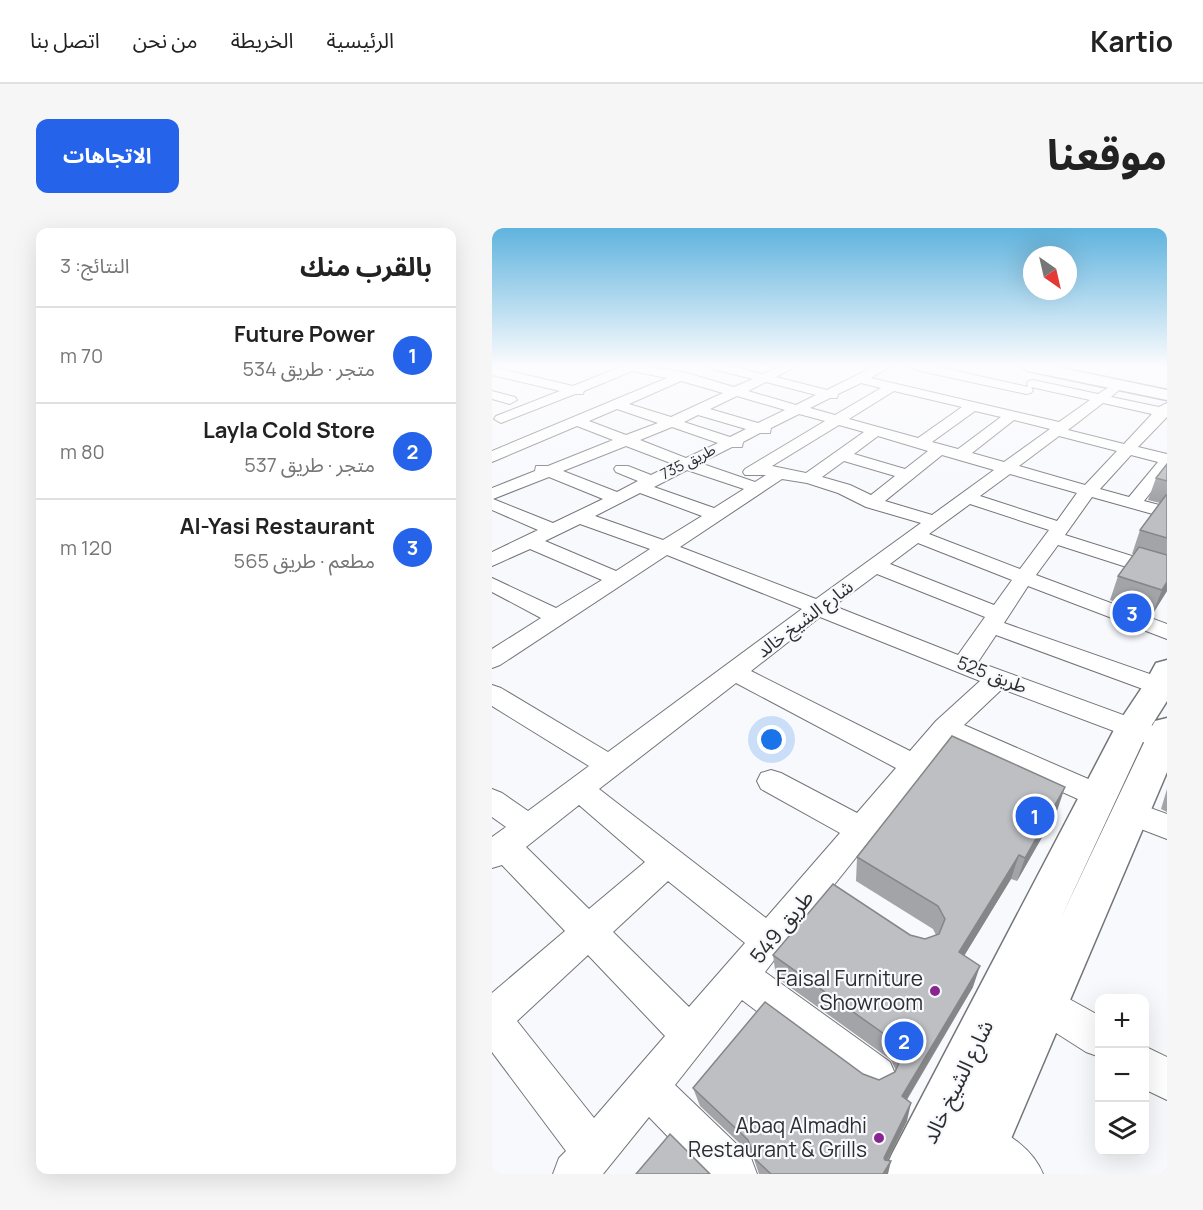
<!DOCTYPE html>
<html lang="ar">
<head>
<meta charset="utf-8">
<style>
  :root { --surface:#fff; --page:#f6f6f6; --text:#222; --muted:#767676; --line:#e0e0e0; --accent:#2563eb }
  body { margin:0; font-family:Manrope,"Noto Sans Arabic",sans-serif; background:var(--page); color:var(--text); direction:rtl }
  .controls { position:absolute; right:18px; bottom:18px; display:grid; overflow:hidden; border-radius:12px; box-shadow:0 6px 24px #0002 }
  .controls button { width:54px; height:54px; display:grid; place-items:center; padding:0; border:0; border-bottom:2px solid var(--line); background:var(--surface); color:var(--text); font:30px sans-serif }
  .compass { position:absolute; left:531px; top:18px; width:54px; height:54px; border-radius:50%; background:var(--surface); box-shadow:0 6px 24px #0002; rotate:146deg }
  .you { position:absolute; left:280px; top:512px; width:21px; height:21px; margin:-15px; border:4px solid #fff; border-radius:50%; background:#1a73e8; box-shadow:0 0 0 9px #1a73e833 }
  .badge { display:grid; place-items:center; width:39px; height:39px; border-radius:50%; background:var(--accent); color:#fff; font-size:20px; font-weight:700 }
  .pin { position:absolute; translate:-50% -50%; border:3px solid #fff; box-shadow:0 2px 6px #0006 }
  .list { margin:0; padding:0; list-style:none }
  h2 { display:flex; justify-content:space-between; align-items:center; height:78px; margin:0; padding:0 24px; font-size:26px }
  h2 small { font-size:20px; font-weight:400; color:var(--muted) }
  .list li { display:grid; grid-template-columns:39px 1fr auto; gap:18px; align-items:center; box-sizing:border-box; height:96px; padding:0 24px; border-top:2px solid var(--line) }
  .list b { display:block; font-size:22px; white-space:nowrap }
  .list p { margin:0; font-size:20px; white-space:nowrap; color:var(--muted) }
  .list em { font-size:20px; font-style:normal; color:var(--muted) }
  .icon { flex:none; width:33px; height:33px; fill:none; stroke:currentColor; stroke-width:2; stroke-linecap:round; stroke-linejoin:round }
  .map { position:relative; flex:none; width:675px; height:946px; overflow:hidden; direction:ltr; border-radius:12px }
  header { display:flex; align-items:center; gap:36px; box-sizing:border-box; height:84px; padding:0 30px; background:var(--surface); border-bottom:2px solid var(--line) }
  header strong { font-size:28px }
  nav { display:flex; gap:33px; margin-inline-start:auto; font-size:21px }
  .intro { display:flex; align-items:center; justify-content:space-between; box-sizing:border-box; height:144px; padding:0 36px }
  h1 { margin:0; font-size:42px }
  .button { padding:15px 27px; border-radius:12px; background:var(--accent); color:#fff; font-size:21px; font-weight:700 }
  main { display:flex; gap:36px; padding:0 36px }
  aside { flex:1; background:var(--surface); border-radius:12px; box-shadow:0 6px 24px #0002 }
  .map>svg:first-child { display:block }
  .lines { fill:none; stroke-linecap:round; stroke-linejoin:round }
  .minor-casing { stroke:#737578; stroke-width:2 }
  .tertiary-casing { stroke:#737578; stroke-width:3 }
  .minor { fill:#fff; fill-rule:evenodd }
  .tertiary { fill:#fff; fill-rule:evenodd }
  .wall { fill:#a3a4a8 }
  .shaded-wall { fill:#858688 }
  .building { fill:#bebfc3; stroke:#858688; stroke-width:1.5 }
  .poi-dot { fill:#87268f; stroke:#f8f9fd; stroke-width:2 }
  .labels { text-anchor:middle; stroke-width:4.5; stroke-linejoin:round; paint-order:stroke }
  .far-street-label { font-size:15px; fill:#2d2d2f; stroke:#f8f9fd }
  .street-label { font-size:18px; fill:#2d2d2f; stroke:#f8f9fd }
  .near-street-label { font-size:21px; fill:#2d2d2f; stroke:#f8f9fd }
  .near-poi-label { font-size:21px; fill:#2d2d2f; stroke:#f8f9fd; text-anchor:end }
</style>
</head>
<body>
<header>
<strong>Kartio</strong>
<nav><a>الرئيسية</a><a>الخريطة</a><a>من نحن</a><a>اتصل بنا</a></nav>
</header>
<div class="intro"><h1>موقعنا</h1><a class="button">الاتجاهات</a></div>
<main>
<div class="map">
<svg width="675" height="946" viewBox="0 0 675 946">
  <rect width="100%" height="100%" fill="#f8f9fd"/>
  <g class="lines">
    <defs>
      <path id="minor" d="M125,138h25l41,6 51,15 19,-8 -41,-10 -2,-3h21l32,8 17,-8h16l-20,11 51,13 48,-24h16l-20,12 188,44 31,-22 -59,-13 2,3 -2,3 -5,1 -110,-24 -6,-4h24l94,21 -1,-3 1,-3 5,-1 65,14 21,-13 6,4 -14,12 48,10 8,-4v14l-29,30 29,7v18l-23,29 23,6v11l-75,-21 -27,38 102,32v13l-109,-35 -22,30 131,49v15l-139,-53 -24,37 163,57v12l-7,2 -9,-2 -155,-57 -18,27 189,69v20l-165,-62 -38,36 145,63 5,8 -5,8 -10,3 -10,-3 -140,-63 -163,204 -4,9 -4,1 -13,17 125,90 6,14 -6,14 -14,6 -14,-6 -120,-90 -67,85 76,73 6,16h-53l-55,-57 -46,57h-50l6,-16 7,-7 -74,-99v-59l73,-62 -63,-66 -10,3v-31l14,-10 -14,-10v-28l10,4 26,18 61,-45 -97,-60v-21l9,3 107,64 194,-143 -135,-54 -167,110 -8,3v-19l49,-31 -49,-26v-14l64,30 46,-28 -72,-31 -38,17v-14l46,-22 -46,-20v-22l43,-17 1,-5h12l65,-26 -36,-14 -85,36v-11l175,-73 -35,-7 -48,20 -1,3h-8l-74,29 -7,-4 2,-3 64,-25 -68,-16v-8l81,19 45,-18zM189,153l42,12 -52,24 -42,-13zM274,154l50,13 -20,10 -48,-14zM369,155l20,5 -46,27 -25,-7 20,-10h7l1,-4zM402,163l68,16 -44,31 -69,-19zM245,168l48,14 -27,13 -48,-14zM611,175l49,11 -28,30 -56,-14zM125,181l41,14 -32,12 -37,-14zM483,183l26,6 -43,32 -26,-7zM307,186l26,7 -80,48 -2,3 2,3h21l-11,7 -55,-19 32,-16h10l1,-5 17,-9h10l1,-5zM206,187l48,14 -16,8 -46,-15zM522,192l36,9 -46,33 -32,-9zM347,197l25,7 -58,41 -34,-7zM180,199l46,16 -32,15 -46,-18zM386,208l50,15 -23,18 -51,-15zM567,208l58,15 -32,34 -66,-19zM134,218l47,18 -22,11 -23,-9h-12l-2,3 2,3 22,9 -21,11 -54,-21zM450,227l52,15 -62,45 -47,-14zM639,227l27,7 -29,35 -29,-8zM352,233l51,15 -24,19 -21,-10 -28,-8zM195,242l57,19 -30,19 -60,-21zM518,246l67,19 -20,28 -77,-25zM57,249l54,22 -50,24 -60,-24zM290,251l25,4 31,10 28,14 55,16 -105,76 -136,-52zM148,265l62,23 -39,24 -68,-24zM478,276l79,26 -29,39 -91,-35zM88,296l70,25 -34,22 -71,-30zM426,315l94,37 -18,25 -104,-41zM385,346l108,43 -27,38 -124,-49zM328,389l160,64 -44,40 -26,30 -159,-80zM244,455l160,85 -39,45 -76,-40 -10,-3 -10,3 -4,8 4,8 79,44 -74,85 -167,-129zM87,577l66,57 -56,47 -63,-62zM176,653l77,62 -56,64 -76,-75zM96,727l77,81 -71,82 -77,-97z
        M0,163l23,6 2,3 -7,4 -18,-5z
        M639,573l36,13v25l-47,-18 -4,-8 4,-8z
        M552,757l56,31v41l-14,-5 -55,-35 -6,-13 6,-13z
        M652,818l23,11v43l-23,-11z
        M489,893c25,10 52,28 62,53h-57l-20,-17 -6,-15 6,-15z"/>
      <path id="tertiary" d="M528,138h32l115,24v10l-139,-29z
        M675,432v41l-19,30 -88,189 90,-190 5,-9 12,-3v54l-171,402h-113l9,-20 223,-426 30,-45 11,-20z"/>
    </defs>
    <use href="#minor" class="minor-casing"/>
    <use href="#tertiary" class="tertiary-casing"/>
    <use href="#minor" class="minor"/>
    <use href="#tertiary" class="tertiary"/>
  </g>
  <path class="wall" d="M675,236v127l-15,24 -42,-15 8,-24 16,-22h-2l8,-24 20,-27 -12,-3 8,-22z
    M675,561v23l-6,-3z
    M565,583l-40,70 -6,-2 -47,77 9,31 -66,113v21l-20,40 -4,13h-124l-6,-18 -53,-50 -7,-18 170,-14 16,6 16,-8 1,-1 -5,-11 -115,-83 -3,-22 137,-20 15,4 11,-4 -3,-6 -77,-48 1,-24z"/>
  <path class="shaded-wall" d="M675,354v9l-15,24 10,-25z
    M573,559l-8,24 -40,70 8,-23z
    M527,627l-8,24 -58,95 6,-22z
    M488,738l-7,21 -75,127 4,-18z
    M419,875l-4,18 -26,52 3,-15z
    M399,933l-3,13h-5z"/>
  <path class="building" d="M675,236v17l-11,-3z
    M674,267h1v43l-27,-8z
    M647,319l28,8v27l-5,8 -44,-14z
    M460,508l113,51 -40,71 -6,-3 -60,97 21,14 -78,130 9,7 -27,55 1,2 6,1 -8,13h-112l-16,-15 -7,-19 -55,-52 72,-86 98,72 16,6 16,-8 7,-16 -8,-15 -121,-86 60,-71 77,51 15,4 14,-5 6,-15 -7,-13 -81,-49z
    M178,906l40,40h-74z"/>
  <linearGradient id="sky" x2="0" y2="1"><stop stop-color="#5fb3de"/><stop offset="0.51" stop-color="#fcfcfe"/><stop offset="1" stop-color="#fcfcfe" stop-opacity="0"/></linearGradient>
  <rect width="675" height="271" fill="url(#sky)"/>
  <g class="poi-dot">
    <circle cx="443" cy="763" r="6"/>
    <circle cx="387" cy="910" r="6"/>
  </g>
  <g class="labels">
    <g class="far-street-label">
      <text transform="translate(196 234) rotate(-27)" y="5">طريق 735</text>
    </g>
    <g class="street-label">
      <text transform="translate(313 391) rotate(-37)" y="6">شارع الشيخ خالد</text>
      <text transform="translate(500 447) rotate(21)" y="6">طريق 525</text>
    </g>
    <g class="near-street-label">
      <text transform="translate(290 699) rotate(-51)" y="7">طريق 549</text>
      <text transform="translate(466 854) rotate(-64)" y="7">شارع الشيخ خالد</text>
    </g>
    <g class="near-poi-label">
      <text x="431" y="758">Faisal Furniture<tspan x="431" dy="24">Showroom</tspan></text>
      <text x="375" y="905">Abaq Almadhi<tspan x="375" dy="24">Restaurant &amp; Grills</tspan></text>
    </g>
  </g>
</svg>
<div class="controls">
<button>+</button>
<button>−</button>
<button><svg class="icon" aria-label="layers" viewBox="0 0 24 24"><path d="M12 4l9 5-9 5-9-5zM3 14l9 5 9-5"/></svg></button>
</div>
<svg class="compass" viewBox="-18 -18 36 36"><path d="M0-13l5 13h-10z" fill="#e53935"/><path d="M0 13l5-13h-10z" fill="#767676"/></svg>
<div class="you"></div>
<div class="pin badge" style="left:543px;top:588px">1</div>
<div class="pin badge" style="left:412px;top:813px">2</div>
<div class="pin badge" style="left:640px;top:385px">3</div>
</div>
<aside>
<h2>بالقرب منك<small>النتائج: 3</small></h2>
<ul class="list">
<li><span class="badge">1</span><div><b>Future Power</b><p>متجر · طريق 534</p></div><em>70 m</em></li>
<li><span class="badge">2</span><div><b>Layla Cold Store</b><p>متجر · طريق 537</p></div><em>80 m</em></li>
<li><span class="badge">3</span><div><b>Al-Yasi Restaurant</b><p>مطعم · طريق 565</p></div><em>120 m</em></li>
</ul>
</aside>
</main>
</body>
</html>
